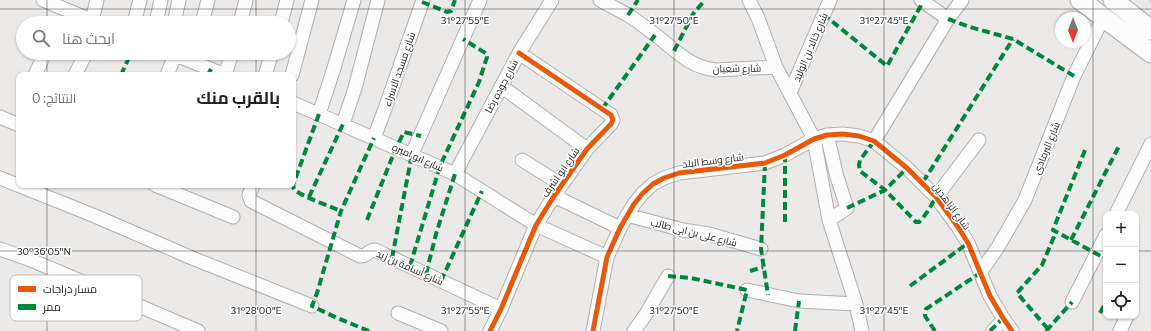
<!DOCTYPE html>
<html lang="ar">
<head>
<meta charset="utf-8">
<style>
  :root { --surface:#fff; --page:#f2f2f2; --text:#222; --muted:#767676; --line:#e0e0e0 }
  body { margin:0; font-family:Commissioner,Cairo,sans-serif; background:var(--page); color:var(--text); direction:rtl }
  .controls { position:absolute; right:12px; bottom:12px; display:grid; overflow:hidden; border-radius:8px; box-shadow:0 1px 3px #0004 }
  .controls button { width:36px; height:36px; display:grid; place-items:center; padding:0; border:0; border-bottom:1px solid var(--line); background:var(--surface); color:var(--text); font:20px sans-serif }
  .compass { position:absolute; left:1055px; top:12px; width:36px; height:36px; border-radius:50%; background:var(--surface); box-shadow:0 1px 3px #0004; rotate:180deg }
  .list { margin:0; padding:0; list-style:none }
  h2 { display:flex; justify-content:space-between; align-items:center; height:52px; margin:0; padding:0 16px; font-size:17px }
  h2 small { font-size:13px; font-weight:400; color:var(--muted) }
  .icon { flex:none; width:22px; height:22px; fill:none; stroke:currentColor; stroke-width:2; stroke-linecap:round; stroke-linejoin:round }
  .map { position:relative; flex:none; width:1151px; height:331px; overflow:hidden; direction:ltr }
  .search { position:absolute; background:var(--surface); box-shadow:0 1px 3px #0004; left:16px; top:16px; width:280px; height:44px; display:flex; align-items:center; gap:10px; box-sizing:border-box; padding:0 14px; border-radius:22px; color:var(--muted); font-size:15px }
  .panel { position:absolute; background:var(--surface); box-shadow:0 1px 3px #0004; left:16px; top:72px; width:280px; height:116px; border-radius:8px; direction:rtl }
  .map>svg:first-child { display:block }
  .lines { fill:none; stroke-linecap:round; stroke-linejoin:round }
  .minor-casing { stroke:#b0aead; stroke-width:15 }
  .highway-casing { stroke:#b0aead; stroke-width:21 }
  .minor { stroke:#fcfcfc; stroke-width:13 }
  .highway { stroke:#fcfcfc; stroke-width:19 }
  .rail { stroke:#b9b8b8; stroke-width:3; stroke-dasharray:2 4; stroke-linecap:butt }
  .quiet { stroke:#00873e; stroke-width:4; stroke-dasharray:8 4; stroke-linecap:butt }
  .cycleway-casing { stroke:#fff; stroke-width:8 }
  .cycleway { stroke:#e8590c; stroke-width:5 }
  .ticks { fill:none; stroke:#242322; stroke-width:1; stroke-opacity:0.45 }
  .labels { text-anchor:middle; stroke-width:3; stroke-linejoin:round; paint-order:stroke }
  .street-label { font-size:10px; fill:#242322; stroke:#fff }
  .key { fill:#fff; stroke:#bdbdbd; stroke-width:1 }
  .key-label { font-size:11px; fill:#242322 }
  .ticks-label { font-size:10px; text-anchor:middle; fill:#242322; stroke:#fff; stroke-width:3; stroke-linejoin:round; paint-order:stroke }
</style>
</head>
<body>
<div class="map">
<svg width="1151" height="331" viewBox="0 0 1151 331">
  <rect width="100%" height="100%" fill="#eceae8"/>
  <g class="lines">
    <defs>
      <path id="minor" d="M43,0l55,23
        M600,0c9,5 19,10 28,15 8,5 17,12 25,18 22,16 35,34 63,37l60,-3
        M749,0l9,18 18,49 38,72 15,81 27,84 6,27
        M921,0l27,19
        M92,20l5,-20
        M134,23l6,-23
        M156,23l5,-23
        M174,23l5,-23
        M202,23l6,-23
        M240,23l6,-23
        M281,23l6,-23
        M171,53l54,22
        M35,75l10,-22
        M75,75l11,-22
        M167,75l8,-20
        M225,75l7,-22
        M265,75l7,-22
        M292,75l20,-75
        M501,86l86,63
        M790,93l40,-93
        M293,103l162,71 81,51 71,32
        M319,114l15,-46 20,-68
        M0,117l19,8
        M343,124l12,-36 23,-88
        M827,135l10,42 10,31 -18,12
        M374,138l12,-32 37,-106
        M874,141l74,-122 14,-19
        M412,154l68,-154
        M522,160l40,25
        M455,174l64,-121 33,-53
        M0,178l95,38 97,42 120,48
        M155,185l78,32
        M253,185l-4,10 2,6 109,55c7,1 8,-6 15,-6l126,59
        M554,196l66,32
        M936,197l43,-57
        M1116,214l35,-70
        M627,215l56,15 26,4 52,15
        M0,249l31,11 167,71
        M980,273l18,-26 27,-47 49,-124 29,-58
        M747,290l52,11 57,3
        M1072,302l34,-67
        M398,313l43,18
        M490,331l11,-22 35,-84 18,-29 33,-47 24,-25 2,-4 -2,-5 -92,-62
        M593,331l14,-74 13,-29 14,-24 9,-11 10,-9 11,-6 15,-5 86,-10 20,-8 29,-16 13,-4 16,-1 16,2 15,5 33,27 29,29 22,30 10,16 22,53 13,22 9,13
        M634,331l12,-17 22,-38
        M993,331l11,-12
        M1120,331l7,-15"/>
      <path id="highway" d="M1080,0l71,53
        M1113,0l38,30"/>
    </defs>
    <use href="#minor" class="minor-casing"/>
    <use href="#highway" class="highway-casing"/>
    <use href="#minor" class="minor"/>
    <use href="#highway" class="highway"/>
    <path class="rail" d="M1150,0l1,1"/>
    <path class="quiet" d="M422,2l25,10 4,-1 4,-11
      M823,14l64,52 36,-64
      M628,15l10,-15
      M948,19l22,8 43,12 61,37
      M674,51l19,-37 12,-14
      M121,75l10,-22
      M208,75l3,-6
      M602,109l53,-74
      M319,114l-26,71c1,3 0,4 3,6 10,7 33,15 45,20
      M874,141l-14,19 -1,5 1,6 25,19 31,32h3c7,-7 12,-16 17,-25
      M1085,150l-32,80 53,29
      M765,163l-4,86 7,46
      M923,182l90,-143
      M309,197l34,-73
      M847,208l38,-18 22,-22
      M367,220l29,-72 8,-16 17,4
      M785,222v-67
      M1071,240l48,-94
      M392,258l20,-104
      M410,266l30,-100 39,-84 8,-25v-3l-24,-15
      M750,271l13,-4
      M426,274l10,-40 19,-60
      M668,276l23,2 56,12 -10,41
      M441,281l41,-90
      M910,286l58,-43
      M1100,313l6,-11
      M1048,329l-31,-36 25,-28 14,-33
      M369,331l-32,-13 -25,-12 5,-13 24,-82 33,-73
      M795,331l4,-30
      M935,331l-10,-15 1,-7 54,-36
      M990,331l13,-13
      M1046,331l26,-29"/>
    <defs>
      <path id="cycleway" d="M490,331l11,-22 35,-84 18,-29 33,-47 24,-25 2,-4 -2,-5 -92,-62
        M593,331l14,-74 13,-29 14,-24 9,-11 10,-9 11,-6 15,-5 86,-10 20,-8 29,-16 13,-4 16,-1 16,2 15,5 33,27 29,29 22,30 10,16 22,53 13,22 9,13"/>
    </defs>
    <use href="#cycleway" class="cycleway-casing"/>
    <use href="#cycleway" class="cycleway"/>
  </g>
  <path class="ticks" d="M47,0v23M256,0v23M465,0v331M674,0v331M884,0v331M1093,0v331M0,9h1151M47,53v22M256,53v22M47,185v146M256,185v146M0,251h1106M1136,251h15"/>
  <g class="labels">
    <g class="street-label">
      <text transform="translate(810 47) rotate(-67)" y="4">شارع خالد بن الوليد</text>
      <text transform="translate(737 68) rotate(-1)" y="4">شارع شعبان</text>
      <text transform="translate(399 69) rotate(-71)" y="4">شارع مسجد الاسراء</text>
      <text transform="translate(501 86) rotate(-62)" y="4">شارع جوده رضا</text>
      <text transform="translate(1046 148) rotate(-68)" y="4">شارع البرمادى</text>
      <text transform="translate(418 157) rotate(24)" y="4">شارع ابو اميره</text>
      <text transform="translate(713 160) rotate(-7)" y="4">شارع وسط البلد</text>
      <text transform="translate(560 172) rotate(-55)" y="4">شارع ابو اشرف</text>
      <text transform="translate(952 206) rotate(53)" y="4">شارع الزاهدين</text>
      <text transform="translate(694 232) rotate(14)" y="4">شارع على بن ابى طالب</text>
      <text transform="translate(410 267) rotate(24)" y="4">شارع أسامة بن زيد</text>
    </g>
  </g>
  <rect x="10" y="275" width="132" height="46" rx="6" class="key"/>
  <rect x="18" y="286" width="18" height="6" fill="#e8590c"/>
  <rect x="18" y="304" width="18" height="6" fill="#00873e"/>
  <g class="key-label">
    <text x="43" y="293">مسار دراجات</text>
    <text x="43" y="311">ممر</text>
  </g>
  <g class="ticks-label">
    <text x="465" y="24">31°27'55"E</text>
    <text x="674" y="24">31°27'50"E</text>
    <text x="884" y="24">31°27'45"E</text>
    <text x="44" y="255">30°36'05"N</text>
    <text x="256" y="314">31°28'00"E</text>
    <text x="465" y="314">31°27'55"E</text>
    <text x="674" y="314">31°27'50"E</text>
    <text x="884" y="314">31°27'45"E</text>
  </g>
</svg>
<div class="controls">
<button>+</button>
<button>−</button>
<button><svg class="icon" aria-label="locate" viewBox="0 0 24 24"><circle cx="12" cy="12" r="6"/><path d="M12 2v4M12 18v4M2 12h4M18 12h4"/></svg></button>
</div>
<svg class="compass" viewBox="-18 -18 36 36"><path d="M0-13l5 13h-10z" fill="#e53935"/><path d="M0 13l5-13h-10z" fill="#767676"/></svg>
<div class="search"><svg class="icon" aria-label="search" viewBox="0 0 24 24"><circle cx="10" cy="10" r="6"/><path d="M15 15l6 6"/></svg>ابحث هنا</div>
<section class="panel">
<h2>بالقرب منك<small>النتائج: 0</small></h2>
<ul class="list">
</ul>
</section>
</div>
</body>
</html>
